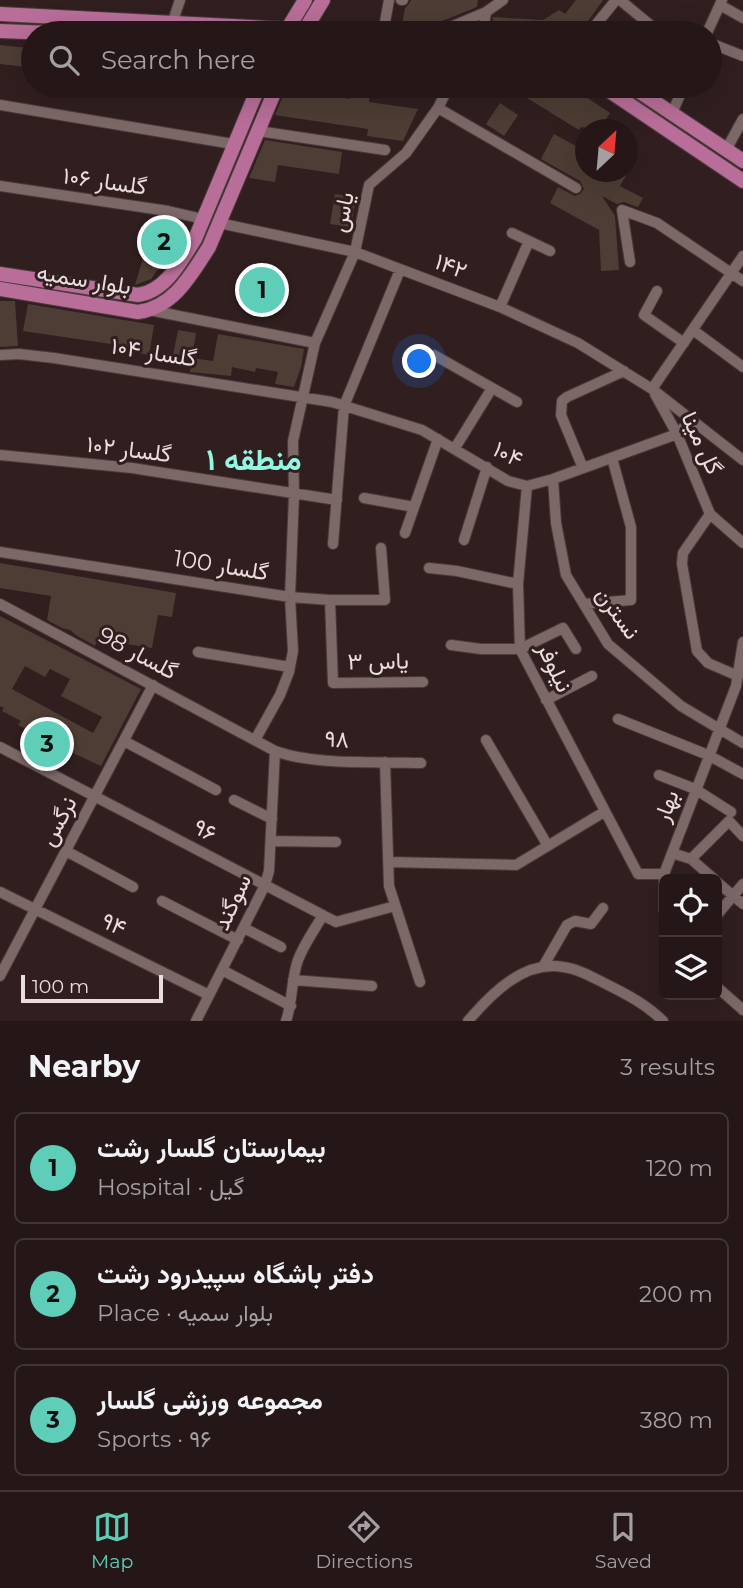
<!DOCTYPE html>
<html lang="en">
<head>
<meta charset="utf-8">
<style>
  :root { --surface:#251718; --page:#312425; --text:#f1f3f6; --muted:#a39fa2; --line:#423637; --accent:#5eceb8 }
  body { margin:0; font-family:Montserrat,Vazirmatn,sans-serif; background:var(--page); color:var(--text) }
  .controls { position:absolute; right:21px; bottom:21px; display:grid; overflow:hidden; border-radius:10px; box-shadow:0 7px 28px #0002 }
  .controls button { width:63px; height:63px; display:grid; place-items:center; padding:0; border:0; border-bottom:2px solid var(--line); background:var(--surface); color:var(--text); font:35px sans-serif }
  .compass { position:absolute; left:575px; top:119px; width:63px; height:63px; border-radius:50%; background:var(--surface); box-shadow:0 7px 28px #0002; rotate:26deg }
  .scale { position:absolute; left:21px; bottom:18px; width:142px; box-sizing:border-box; padding-left:7px; border:4px solid #eaddde; border-top:0; font-size:19px; line-height:24px; white-space:nowrap; color:#eaddde; -webkit-text-stroke:5px #311f20; paint-order:stroke }
  .you { position:absolute; left:420px; top:362px; width:24px; height:24px; margin:-18px; border:5px solid #fff; border-radius:50%; background:#1a73e8; box-shadow:0 0 0 10px #1a73e833 }
  .badge { display:grid; place-items:center; width:46px; height:46px; border-radius:50%; background:var(--accent); color:#111; font-size:23px; font-weight:700 }
  .pin { position:absolute; translate:-50% -50%; border:4px solid #fff; box-shadow:0 2px 7px #0006 }
  .list { margin:0; padding:0; list-style:none }
  h2 { display:flex; justify-content:space-between; align-items:center; height:91px; margin:0; padding:0 28px; font-size:30px }
  h2 small { font-size:23px; font-weight:400; color:var(--muted) }
  .list li { display:grid; grid-template-columns:46px 1fr auto; gap:21px; align-items:center; box-sizing:border-box; height:112px; margin:0 14px 14px; padding:0 14px; border:2px solid var(--line); border-radius:10px }
  .list b { display:block; font-size:26px; white-space:nowrap }
  .list p { margin:0; font-size:23px; white-space:nowrap; color:var(--muted) }
  .list em { font-size:23px; font-style:normal; color:var(--muted) }
  .icon { flex:none; width:38px; height:38px; fill:none; stroke:currentColor; stroke-width:2; stroke-linecap:round; stroke-linejoin:round }
  .map { position:relative; flex:none; width:743px; height:1021px; overflow:hidden }
  .search { position:absolute; background:var(--surface); box-shadow:0 7px 28px #0002; left:21px; right:21px; top:21px; height:77px; display:flex; align-items:center; gap:18px; box-sizing:border-box; padding:0 24px; border-radius:38px; color:var(--muted); font-size:26px }
  .sheet { height:469px; background:var(--surface) }
  nav { display:flex; justify-content:space-around; align-items:center; box-sizing:border-box; height:98px; border-top:2px solid var(--line); background:var(--surface); font-size:19px; color:var(--muted) }
  nav a { display:grid; justify-items:center; gap:4px }
  nav .on { color:var(--accent) }
  .map>svg:first-child { display:block }
  .green { fill:#402d05 }
  .building { fill:#4d3d34; fill-rule:evenodd }
  .lines { fill:none; stroke-linecap:round; stroke-linejoin:round }
  .minor-casing { stroke:#4a3b3c; stroke-width:12 }
  .major-casing { stroke:#4a3b3c; stroke-width:16 }
  .minor { stroke:#7d6868; stroke-width:10 }
  .major { stroke:#b86e98; stroke-width:14 }
  .labels { text-anchor:middle; stroke-width:6; stroke-linejoin:round; paint-order:stroke }
  .street-label { font-size:23px; fill:#eaddde; stroke:#311f20 }
  .district-label { font-size:30px; font-weight:bold; fill:#92f6e1; stroke:#311f20 }
</style>
</head>
<body>
<div class="map">
<svg width="743" height="1021" viewBox="0 0 743 1021">
  <rect width="100%" height="100%" fill="#311f20"/>
  <path class="green" d="M7,19l258,14h-147l-107,-6 -4,-3z"/>
  <path class="building" d="M411,0h67l-1,7 -40,16 -35,1 3,-16 4,-4z
    M576,0h27l-17,24 -17,9 -78,-1 2,-15 50,3 16,-10 6,4z
    M0,45l28,3 -2,19 -26,-3z
    M305,86h31l-1,10 15,3 1,-13h19l-1,16 49,7 -15,32 -36,-5 1,-7 -93,-14 11,-26 18,3z
    M524,86h46l40,27 -11,17 -18,-3 -2,3 -60,-37z
    M500,103l18,12 -14,21 -18,-12z
    M554,134l31,17v21h43l-8,14 23,12 -5,9 -14,-5 -7,2 -15,-8 13,20 4,54 -18,1 -2,-41 -49,-27 8,-16 17,9 5,-2 4,-5 -4,-8 -39,-22z
    M265,140l77,12 -3,22 -61,-9 -3,17 -26,-4z
    M335,194l21,3 -5,30 -21,-3z
    M151,232l29,8 -29,39 -16,6z
    M0,301h15l3,45 -18,1z
    M28,304l126,21 -5,30 -20,-4v-3l-18,-4 -88,-13z
    M178,330l18,3 -5,31 -19,-3z
    M218,334l86,15 -3,18 -7,20 -19,-3 3,-12 -22,-4 -1,4 -23,-5 -1,9 -41,-4 2,-14 21,3z
    M0,563l176,30 -4,24 -14,-2 -6,33 -32,-5 -1,4 -23,-4 -1,3 -19,-11 -6,-5 -8,-2 -15,-8 4,-24 -51,-8z
    M0,616l141,73 -40,77 -41,-19 1,-3 -20,-11 -1,3 -22,-11 3,-4 -19,-10 2,-3 -4,-2zM25,666l20,11 5,-8 20,10 -9,17 41,21 -9,16 -81,-44z"/>
  <g class="lines">
    <defs>
      <path id="minor" d="M401,0h2
        M620,0l40,33
        M720,5l23,13
        M172,24l8,-24
        M383,33l6,-33
        M436,33l50,-21 17,-12
        M483,33l3,-21
        M589,33l27,-33
        M707,33l15,-33
        M710,43l33,13
        M0,105l233,39
        M438,108l138,80
        M672,113l12,-27
        M258,131l127,19
        M726,150l17,-31
        M0,186l168,25 35,8
        M219,223l136,29 145,55 78,36 74,46 91,71
        M512,233l38,18
        M630,262l-8,-52 35,13 86,58
        M657,291l-13,24 40,28
        M500,307l29,-66
        M149,310l166,33
        M693,330l50,37
        M0,355l19,-1 35,4 278,44 90,28 86,51 19,5 26,-7 124,-45 14,-14
        M434,355l83,47
        M652,389l91,-133
        M655,394l22,40 33,80 33,29
        M455,448l37,-60
        M0,455l132,13 205,32
        M583,468l-22,-53 1,-14 5,-4 57,-26
        M553,479l3,44 10,52 42,69 73,62 62,37
        M527,486l-9,98 2,65 118,225h26l72,-188 7,-44
        M364,498l50,9
        M710,514l-27,39 -1,11 15,87 11,12 30,13
        M405,533l33,-94
        M464,540l23,-73
        M333,544l11,-138 56,-136
        M0,552l290,45 40,3h55l-4,-52
        M429,568l28,3 61,13
        M330,600l3,83 90,-1
        M0,604l275,147c41,15 102,10 146,12
        M584,604l47,-4v-73l-19,-69
        M451,645l30,4h39l43,-21 13,21
        M198,652l92,15
        M546,700l46,-24
        M618,719l90,36 35,19
        M255,740l25,-45 9,-23 4,-21 -3,-54 4,-102 -1,-54 22,-98 40,-91 14,-67 37,-32 32,-45 11,-22
        M486,740l62,106
        M124,741l92,49
        M0,747l336,175 59,-16
        M385,762l4,124 31,96
        M659,775l36,14 36,23
        M234,800l38,19
        M271,841l65,1
        M66,851l67,36
        M672,853l19,6 23,20
        M691,859l38,-38 14,15
        M388,862l128,3 88,-53
        M664,874v36
        M717,882l26,22
        M0,892l209,103
        M162,901l76,39
        M717,915l26,-31
        M244,928l37,19
        M544,965l23,-40 8,-4 16,3 12,-16
        M222,970l69,36
        M0,976l153,-291
        M293,980l79,6
        M717,987l26,23
        M196,1021l69,-136 4,-14 6,-120
        M286,1021c7,-20 5,-42 12,-61 6,-16 17,-31 25,-45
        M468,1021c23,-27 56,-61 95,-54 16,2 31,11 45,18 20,10 39,20 55,36"/>
      <path id="major" d="M0,14l367,19
        M0,31l52,2
        M285,33l20,-33
        M303,33l20,-33
        M602,86l141,95
        M631,86l112,75
        M0,274l138,21c28,-4 43,-34 57,-56l64,-153
        M0,289l138,23c36,-5 53,-37 71,-65l68,-161"/>
    </defs>
    <use href="#minor" class="minor-casing"/>
    <use href="#major" class="major-casing"/>
    <use href="#minor" class="minor"/>
    <use href="#major" class="major"/>
  </g>
  <g class="labels">
    <g class="street-label">
      <text transform="translate(105 181) rotate(8)" y="8">گلسار ۱۰۶</text>
      <text transform="translate(342 212) rotate(-78)" y="8">یاس</text>
      <text transform="translate(451 266) rotate(21)" y="8">۱۴۲</text>
      <text transform="translate(84 279) rotate(9)" y="8">بلوار سمیه</text>
      <text transform="translate(154 352) rotate(9)" y="8">گلسار ۱۰۴</text>
      <text transform="translate(702 443) rotate(65)" y="8">گل مینا</text>
      <text transform="translate(129 449) rotate(7)" y="8">گلسار ۱۰۲</text>
      <text transform="translate(508 454) rotate(28)" y="8">۱۰۴</text>
      <text transform="translate(221 565) rotate(9)" y="8">گلسار 100</text>
      <text transform="translate(618 613) rotate(54)" y="8">نسترن</text>
      <text transform="translate(138 653) rotate(28)" y="8">گلسار 98</text>
      <text transform="translate(378 661) rotate(-1)" y="8">یاس ۳</text>
      <text transform="translate(555 667) rotate(65)" y="8">نیلوفر</text>
      <text transform="translate(337 739) rotate(3)" y="8">۹۸</text>
      <text transform="translate(666 806) rotate(-70)" y="8">بهار</text>
      <text transform="translate(58 821) rotate(-62)" y="8">نرگس</text>
      <text transform="translate(205 830) rotate(28)" y="8">۹۶</text>
      <text transform="translate(232 902) rotate(-65)" y="8">سوگند</text>
      <text transform="translate(114 924) rotate(26)" y="8">۹۴</text>
    </g>
    <g class="district-label">
      <text x="254" y="470">منطقه ۱</text>
    </g>
  </g>
</svg>
<div class="controls">
<button><svg class="icon" aria-label="locate" viewBox="0 0 24 24"><circle cx="12" cy="12" r="6"/><path d="M12 2v4M12 18v4M2 12h4M18 12h4"/></svg></button>
<button><svg class="icon" aria-label="layers" viewBox="0 0 24 24"><path d="M12 4l9 5-9 5-9-5zM3 14l9 5 9-5"/></svg></button>
</div>
<svg class="compass" viewBox="-18 -18 36 36"><path d="M0-13l5 13h-10z" fill="#e53935"/><path d="M0 13l5-13h-10z" fill="#a39fa2"/></svg>
<div class="scale">100 m</div>
<div class="you"></div>
<div class="pin badge" style="left:262px;top:290px">1</div>
<div class="pin badge" style="left:164px;top:242px">2</div>
<div class="pin badge" style="left:47px;top:744px">3</div>
<div class="search"><svg class="icon" aria-label="search" viewBox="0 0 24 24"><circle cx="10" cy="10" r="6"/><path d="M15 15l6 6"/></svg>Search here</div>
</div>
<section class="sheet">
<h2>Nearby<small>3 results</small></h2>
<ul class="list">
<li><span class="badge">1</span><div><b>بیمارستان گلسار رشت</b><p>Hospital · گیل</p></div><em>120 m</em></li>
<li><span class="badge">2</span><div><b>دفتر باشگاه سپیدرود رشت</b><p>Place · بلوار سمیه</p></div><em>200 m</em></li>
<li><span class="badge">3</span><div><b>مجموعه ورزشی گلسار</b><p>Sports · ۹۶</p></div><em>380 m</em></li>
</ul>
</section>
<nav>
<a class="on"><svg class="icon" aria-label="map" viewBox="0 0 24 24"><path d="M3 6l6-2 6 2 6-2v14l-6 2-6-2-6 2zM9 4v14M15 6v14"/></svg>Map</a>
<a><svg class="icon" aria-label="directions" viewBox="0 0 24 24"><path d="M12 3l9 9-9 9-9-9zM9 14v-3h6M13 9l2 2-2 2"/></svg>Directions</a>
<a><svg class="icon" aria-label="saved" viewBox="0 0 24 24"><path d="M7 4h10v16l-5-4-5 4z"/></svg>Saved</a>
</nav>
</body>
</html>
